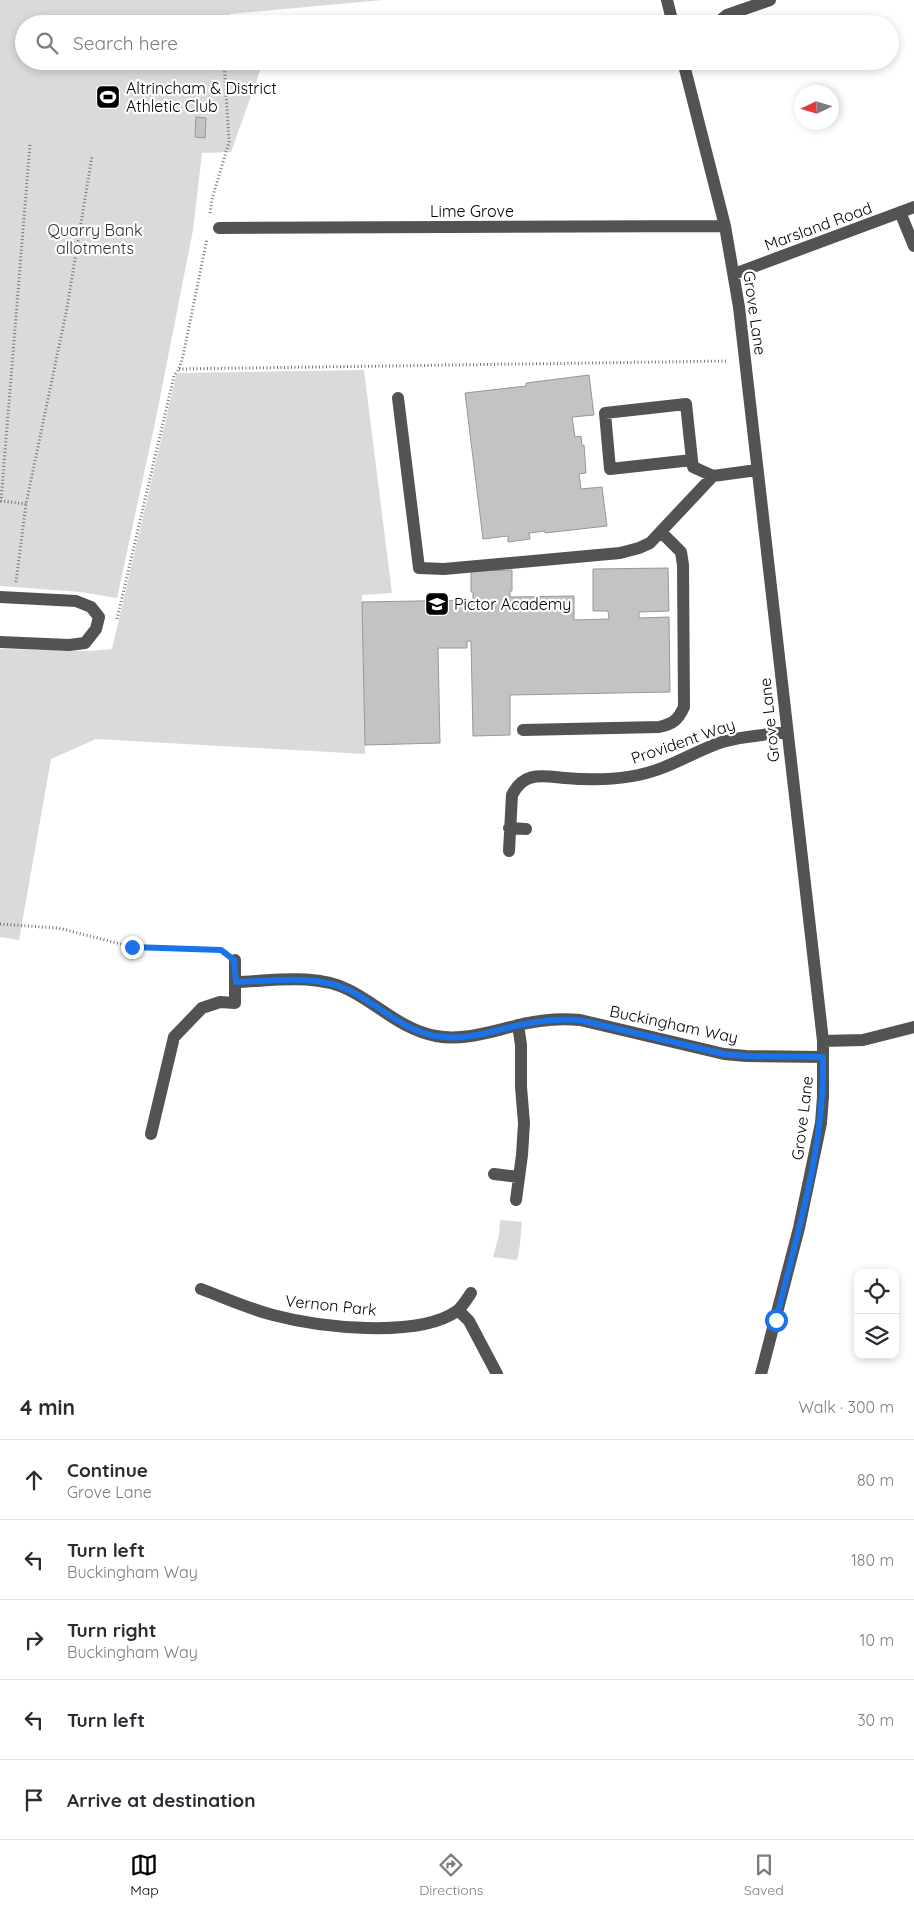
<!DOCTYPE html>
<html lang="en">
<head>
<meta charset="utf-8">
<style>
  :root { --surface:#fff; --page:#f2f2f3; --text:#2b2b33; --muted:#7c7c81; --line:#e1e1e2; --accent:#000 }
  body { margin:0; font-family:Quicksand,sans-serif; background:var(--page); color:var(--text) }
  .controls { position:absolute; right:15px; bottom:15px; display:grid; overflow:hidden; border-radius:10px; box-shadow:0 2px 8px #0003 }
  .controls button { width:45px; height:45px; display:grid; place-items:center; padding:0; border:0; border-bottom:1px solid var(--line); background:var(--surface); color:var(--text); font:25px sans-serif }
  .compass { position:absolute; left:794px; top:85px; width:45px; height:45px; border-radius:50%; background:var(--surface); box-shadow:0 2px 8px #0003; rotate:266deg }
  .stop { position:absolute; width:15px; height:15px; margin:-11px; border:4px solid #1a73e8; border-radius:50%; background:#fff }
  .stop.end { background:#1a73e8; border-color:#fff; box-shadow:0 1px 5px #0008 }
  .list { margin:0; padding:0; list-style:none }
  h2 { display:flex; justify-content:space-between; align-items:center; height:65px; margin:0; padding:0 20px; font-size:21px }
  h2 small { font-size:16px; font-weight:400; color:var(--muted) }
  .list li { display:grid; grid-template-columns:32px 1fr auto; gap:15px; align-items:center; box-sizing:border-box; height:80px; padding:0 20px; border-top:1px solid var(--line) }
  .list b { display:block; font-size:19px; white-space:nowrap }
  .list p { margin:0; font-size:16px; white-space:nowrap; color:var(--muted) }
  .list em { font-size:16px; font-style:normal; color:var(--muted) }
  .icon { flex:none; width:28px; height:28px; fill:none; stroke:currentColor; stroke-width:2; stroke-linecap:round; stroke-linejoin:round }
  .map { position:relative; flex:none; width:914px; height:1374px; overflow:hidden }
  .search { position:absolute; background:var(--surface); box-shadow:0 2px 8px #0003; left:15px; right:15px; top:15px; height:55px; display:flex; align-items:center; gap:12px; box-sizing:border-box; padding:0 18px; border-radius:28px; color:var(--muted); font-size:19px }
  .sheet { height:465px; background:var(--surface) }
  nav { display:flex; justify-content:space-around; align-items:center; box-sizing:border-box; height:70px; border-top:1px solid var(--line); background:var(--surface); font-size:14px; color:var(--muted) }
  nav a { display:grid; justify-items:center; gap:2px }
  nav .on { color:var(--accent) }
  .map>svg:first-child { display:block }
  .green { fill:#dadada }
  .building { fill:#c3c3c3; stroke:#979797 }
  .lines { fill:none; stroke-linecap:round; stroke-linejoin:round }
  .path { stroke:#757575; stroke-width:3; stroke-dasharray:1 2.5; stroke-linecap:butt }
  .minor { stroke:#535353; stroke-width:12 }
  .route { stroke:#1a73e8; stroke-width:6 }
  .labels { text-anchor:middle; stroke-width:4.5; stroke-linejoin:round; paint-order:stroke }
  .poi-label { font-size:16px; fill:#000; stroke:#fff; text-anchor:start }
  .street-label { font-size:16px; fill:#000; stroke:#fff }
  .park-label { font-size:16px; fill:#313131; stroke:#fff }
</style>
</head>
<body>
<div class="map">
<svg width="914" height="1374" viewBox="0 0 914 1374">
  <rect width="100%" height="100%" fill="#fff"/>
  <path class="green" d="M0,0h383l-154,14 4,10h-209v37h231l5,10 -29,81 -29,1 -9,77 -37,188 -39,180 -37,-6 -80,-6z
    M364,370l28,223 -30,2 3,159 -269,-15 -45,20 -32,181 -19,-3v-288l90,2 22,-2 64,-273 3,-3z
    M500,1220l22,2 -2,22 -3,16 -24,-3 6,-22z"/>
  <path class="building" d="M196,117l10,1 -1,20 -10,-1z
    M589,375l5,40 -22,2 3,20 6,-1 1,10 2,-1 2,28 -7,1 2,15 21,-2 5,39 -62,7v-2l-16,2 1,6 -22,3v-6l-25,3 -18,-146 61,-7v-3z
    M668,568l1,43 -30,1v6l30,-1 1,75 -160,3v40l-37,1 -2,-95h-4v7h-29l2,95 -75,2 -3,-143 111,-2v-8h-2v-21l41,-1v21h-2v6l64,-1v24l35,-1 -1,-8h-15v-42z"/>
  <g class="lines">
    <path class="path" d="M221,21v3
      M210,213l2,-14 17,-57 -5,-81
      M179,369l549,-8
      M26,504l-25,-3 29,-357
      M16,582l10,-78 41,-196 25,-152
      M117,619l57,-243 5,-7 4,-13 24,-117
      M0,924l58,4 75,19 89,4"/>
    <path class="minor" d="M667,0l6,24
      M716,24l11,-9 43,-15
      M683,61l42,165 14,81 84,734v56l-2,26 -22,105 -38,146
      M900,212l14,34
      M219,228l506,-2
      M734,274l180,-67
      M398,398l21,170 25,1 176,-16 19,-5 11,-5 63,-67
      M686,404l6,56 -82,9 -5,-56z
      M692,460l1,7 20,9 44,-6
      M0,597l76,4 15,6 8,10 -3,12 -11,14 -16,2 -69,-3
      M523,730l136,-3c14,-3 19,-7 25,-20l-1,-142 -2,-13 -19,-19
      M509,828l17,1
      M509,851l3,-56c12,-24 30,-19 53,-17 33,3 66,2 97,-10 21,-8 39,-19 60,-26 21,-6 43,-7 64,-10
      M236,982c36,-1 80,-9 113,8 30,15 53,40 87,46 27,5 53,-4 79,-10 22,-6 43,-8 65,-6l144,34 22,2 77,1
      M823,1041l40,-1 51,-13
      M151,1134l23,-97 28,-29 18,-6 15,1v-43
      M494,1174l25,3
      M516,1200l6,-45 2,-32 -3,-36v-42l-3,-20
      M201,1289c24,9 48,20 72,26 45,12 144,24 184,-4 6,-5 10,-12 14,-18
      M458,1310l11,11 28,53"/>
  </g>
  <g class="lines">
    <path class="route" d="M132,947l89,3 13,10 2,22c36,-1 80,-8 113,8 30,15 53,40 87,46 27,5 53,-4 79,-10 22,-5 43,-8 65,-6l144,34 22,2 77,1c2,89 -26,177 -47,263"/>
  </g>
  <defs>
    <symbol id="stadium-square" viewBox="-11 -11 22 22"><rect x="-9" y="-9" width="18" height="18" rx="4" fill="#000" stroke="#fff"/><path d="M0-5a6.5 5 0 1 0 0 10a6.5 5 0 1 0 0-10ZM-3.5-1.8h7v3.6h-7Z" fill="#fff"/></symbol>
    <symbol id="school-square" viewBox="-11 -11 22 22"><rect x="-9" y="-9" width="18" height="18" rx="4" fill="#000" stroke="#fff"/><path d="M0-5L7-2L0 1L-7-2ZM-4 1L0 2.5L4 1V4Q0 6-4 4Z" fill="#fff"/></symbol>
  </defs>
  <g fill-rule="evenodd">
    <use href="#stadium-square" x="94" y="83" width="28" height="28"/>
    <use href="#school-square" x="423" y="590" width="28" height="28"/>
  </g>
  <g class="labels">
    <g class="poi-label">
      <text x="126" y="94">Altrincham &amp; District<tspan x="126" dy="18">Athletic Club</tspan></text>
      <text x="454" y="610">Pictor Academy</text>
    </g>
    <g class="street-label">
      <text x="472" y="217">Lime Grove</text>
      <text transform="translate(818 226) rotate(-20)" y="6">Marsland Road</text>
      <text transform="translate(755 313) rotate(82)" y="6">Grove Lane</text>
      <text transform="translate(769 720) rotate(-96)" y="6">Grove Lane</text>
      <text transform="translate(683 741) rotate(-19)" y="6">Provident Way</text>
      <text transform="translate(674 1024) rotate(12)" y="6">Buckingham Way</text>
      <text transform="translate(802 1118) rotate(-83)" y="6">Grove Lane</text>
      <text transform="translate(331 1305) rotate(6)" y="6">Vernon Park</text>
    </g>
    <g class="park-label">
      <text x="95" y="236">Quarry Bank<tspan x="95" dy="18">allotments</tspan></text>
    </g>
  </g>
</svg>
<div class="controls">
<button><svg class="icon" aria-label="locate" viewBox="0 0 24 24"><circle cx="12" cy="12" r="6"/><path d="M12 2v4M12 18v4M2 12h4M18 12h4"/></svg></button>
<button><svg class="icon" aria-label="layers" viewBox="0 0 24 24"><path d="M12 4l9 5-9 5-9-5zM3 14l9 5 9-5"/></svg></button>
</div>
<svg class="compass" viewBox="-18 -18 36 36"><path d="M0-13l5 13h-10z" fill="#e53935"/><path d="M0 13l5-13h-10z" fill="#7c7c81"/></svg>
<div class="stop" style="left:776px;top:1320px"></div>
<div class="stop end" style="left:132px;top:947px"></div>
<div class="search"><svg class="icon" aria-label="search" viewBox="0 0 24 24"><circle cx="10" cy="10" r="6"/><path d="M15 15l6 6"/></svg>Search here</div>
</div>
<section class="sheet">
<h2>4 min<small>Walk · 300 m</small></h2>
<ul class="list">
<li><svg class="icon" aria-label="ahead" viewBox="0 0 24 24"><path d="M12 20V5M6 11l6-6 6 6"/></svg><div><b>Continue</b><p>Grove Lane</p></div><em>80 m</em></li>
<li><svg class="icon" aria-label="left" viewBox="0 0 24 24"><path d="M17 20v-9H6M10 6l-5 5 5 5"/></svg><div><b>Turn left</b><p>Buckingham Way</p></div><em>180 m</em></li>
<li><svg class="icon" aria-label="right" viewBox="0 0 24 24"><path d="M7 20v-9h11M14 6l5 5-5 5"/></svg><div><b>Turn right</b><p>Buckingham Way</p></div><em>10 m</em></li>
<li><svg class="icon" aria-label="left" viewBox="0 0 24 24"><path d="M17 20v-9H6M10 6l-5 5 5 5"/></svg><div><b>Turn left</b></div><em>30 m</em></li>
<li><svg class="icon" aria-label="arrive" viewBox="0 0 24 24"><path d="M6 21V4h12l-3 4 3 4H6"/></svg><div><b>Arrive at destination</b></div></li>
</ul>
</section>
<nav>
<a class="on"><svg class="icon" aria-label="map" viewBox="0 0 24 24"><path d="M3 6l6-2 6 2 6-2v14l-6 2-6-2-6 2zM9 4v14M15 6v14"/></svg>Map</a>
<a><svg class="icon" aria-label="directions" viewBox="0 0 24 24"><path d="M12 3l9 9-9 9-9-9zM9 14v-3h6M13 9l2 2-2 2"/></svg>Directions</a>
<a><svg class="icon" aria-label="saved" viewBox="0 0 24 24"><path d="M7 4h10v16l-5-4-5 4z"/></svg>Saved</a>
</nav>
</body>
</html>
